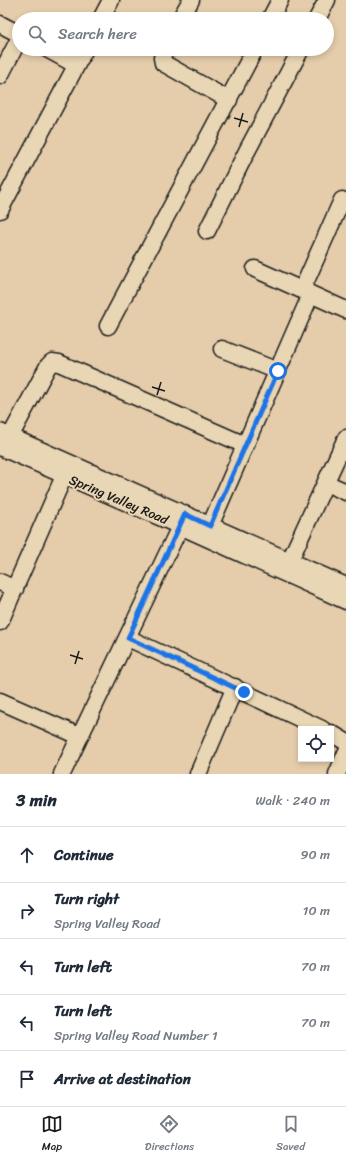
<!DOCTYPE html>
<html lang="en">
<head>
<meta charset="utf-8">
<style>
  :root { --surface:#fff; --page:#f6f6f7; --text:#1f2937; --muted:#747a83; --line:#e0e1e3; --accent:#1c1c1c }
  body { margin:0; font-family:Sriracha,sans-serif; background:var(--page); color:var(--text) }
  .controls { position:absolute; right:12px; bottom:12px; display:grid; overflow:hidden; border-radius:0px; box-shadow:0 2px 6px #0003 }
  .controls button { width:36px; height:36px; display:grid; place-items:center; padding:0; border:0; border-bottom:1px solid var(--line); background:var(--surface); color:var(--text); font:20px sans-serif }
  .stop { position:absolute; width:12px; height:12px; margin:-9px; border:3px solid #1a73e8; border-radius:50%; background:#fff }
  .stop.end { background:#1a73e8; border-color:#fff; box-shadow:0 1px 4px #0008 }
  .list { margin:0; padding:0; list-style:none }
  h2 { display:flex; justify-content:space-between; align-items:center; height:52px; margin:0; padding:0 16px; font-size:17px }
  h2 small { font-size:13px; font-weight:400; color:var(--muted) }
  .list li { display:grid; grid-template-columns:26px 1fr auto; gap:12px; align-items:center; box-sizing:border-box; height:56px; padding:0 16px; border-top:1px solid var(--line) }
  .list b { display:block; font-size:15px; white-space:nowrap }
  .list p { margin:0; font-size:13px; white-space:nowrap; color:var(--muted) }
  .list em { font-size:13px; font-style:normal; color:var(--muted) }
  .icon { flex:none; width:22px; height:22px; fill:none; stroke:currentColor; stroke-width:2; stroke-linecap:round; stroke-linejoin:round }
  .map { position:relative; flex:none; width:346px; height:774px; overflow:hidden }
  .search { position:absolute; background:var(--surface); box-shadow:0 2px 6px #0003; left:12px; right:12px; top:12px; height:44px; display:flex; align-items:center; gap:10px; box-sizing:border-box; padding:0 14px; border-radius:22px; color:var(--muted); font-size:15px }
  .sheet { height:332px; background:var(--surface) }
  nav { display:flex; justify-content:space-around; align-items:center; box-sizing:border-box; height:56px; border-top:1px solid var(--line); background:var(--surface); font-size:11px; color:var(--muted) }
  nav a { display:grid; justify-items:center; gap:2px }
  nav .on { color:var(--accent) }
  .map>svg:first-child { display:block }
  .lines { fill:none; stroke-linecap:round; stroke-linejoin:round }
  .minor-casing { stroke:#1c1c1c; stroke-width:19 }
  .minor { stroke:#e9d6b4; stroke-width:16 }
  .route { stroke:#1a73e8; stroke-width:5 }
  .ticks { fill:none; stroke:#1c1c1c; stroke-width:1.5 }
  .labels { text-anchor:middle; stroke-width:4; stroke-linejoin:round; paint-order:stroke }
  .street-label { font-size:13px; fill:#1c1c1c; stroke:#e9d6b4 }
</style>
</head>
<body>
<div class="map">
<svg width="346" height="774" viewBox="0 0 346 774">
  <rect width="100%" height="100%" fill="#e5cdab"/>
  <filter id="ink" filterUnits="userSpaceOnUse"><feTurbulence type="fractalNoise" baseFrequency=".025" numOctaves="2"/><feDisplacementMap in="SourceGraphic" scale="8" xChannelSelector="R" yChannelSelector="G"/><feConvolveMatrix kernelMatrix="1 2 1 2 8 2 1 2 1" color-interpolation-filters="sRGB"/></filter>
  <g filter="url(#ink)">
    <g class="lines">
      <defs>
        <path id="minor" d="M101,19l10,-19
          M180,19l11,-19
          M270,19l10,-19
          M317,19l10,-19
          M0,24l19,10
          M47,49l29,16
          M165,49l-3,9 1,5 66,37
          M0,76l19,-37
          M0,210l85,-161
          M207,231l40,-80 54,-102
          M255,269l91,41
          M302,290l40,-90
          M108,326l147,-277
          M222,349l56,22
          M0,432l346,154
          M10,437l38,-71 4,-4 7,1 186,82
          M0,447l180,79 166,75
          M326,483l20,9
          M210,526l101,-232
          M290,560l56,-122
          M0,582l15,7
          M0,622l64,-146
          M128,638l194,91
          M0,701l79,35
          M331,733l15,9
          M62,774l123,-258
          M198,774l37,-87
          M337,774l9,-21"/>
      </defs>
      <use href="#minor" class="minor-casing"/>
      <use href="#minor" class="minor"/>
    </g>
  </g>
  <g class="lines" filter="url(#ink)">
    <path class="route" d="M244,692l-116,-54 57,-124 25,12 68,-155"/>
  </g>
  <path class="ticks" d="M234,118l14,4M239,127l4,-14M152,387l13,4M157,395l4,-13M70,655l13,4M75,664l4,-13"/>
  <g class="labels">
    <g class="street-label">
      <text transform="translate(119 499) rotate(23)" y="5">Spring Valley Road</text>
    </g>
  </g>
</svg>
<div class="controls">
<button><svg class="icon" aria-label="locate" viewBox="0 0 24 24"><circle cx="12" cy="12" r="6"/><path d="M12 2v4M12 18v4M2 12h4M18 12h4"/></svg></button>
</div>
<div class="stop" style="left:278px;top:371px"></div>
<div class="stop end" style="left:244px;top:692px"></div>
<div class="search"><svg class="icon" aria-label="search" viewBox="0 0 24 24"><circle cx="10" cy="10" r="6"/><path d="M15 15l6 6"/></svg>Search here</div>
</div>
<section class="sheet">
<h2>3 min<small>Walk · 240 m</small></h2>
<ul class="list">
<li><svg class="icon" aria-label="ahead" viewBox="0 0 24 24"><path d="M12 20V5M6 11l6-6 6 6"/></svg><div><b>Continue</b></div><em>90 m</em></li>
<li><svg class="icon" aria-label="right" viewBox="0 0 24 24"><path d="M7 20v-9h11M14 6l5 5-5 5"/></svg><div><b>Turn right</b><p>Spring Valley Road</p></div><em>10 m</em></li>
<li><svg class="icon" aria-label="left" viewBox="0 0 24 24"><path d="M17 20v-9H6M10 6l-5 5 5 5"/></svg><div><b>Turn left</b></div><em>70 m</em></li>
<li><svg class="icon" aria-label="left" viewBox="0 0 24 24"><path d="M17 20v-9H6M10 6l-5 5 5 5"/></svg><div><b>Turn left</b><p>Spring Valley Road Number 1</p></div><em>70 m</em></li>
<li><svg class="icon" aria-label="arrive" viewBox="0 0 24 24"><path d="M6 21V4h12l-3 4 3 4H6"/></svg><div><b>Arrive at destination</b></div></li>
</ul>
</section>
<nav>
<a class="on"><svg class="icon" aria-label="map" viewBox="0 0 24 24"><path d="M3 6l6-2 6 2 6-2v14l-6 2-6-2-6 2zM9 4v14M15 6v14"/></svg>Map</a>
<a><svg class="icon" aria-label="directions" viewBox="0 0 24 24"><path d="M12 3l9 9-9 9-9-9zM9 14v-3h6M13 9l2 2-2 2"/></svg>Directions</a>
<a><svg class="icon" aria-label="saved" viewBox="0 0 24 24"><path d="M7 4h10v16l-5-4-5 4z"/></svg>Saved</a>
</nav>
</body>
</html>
